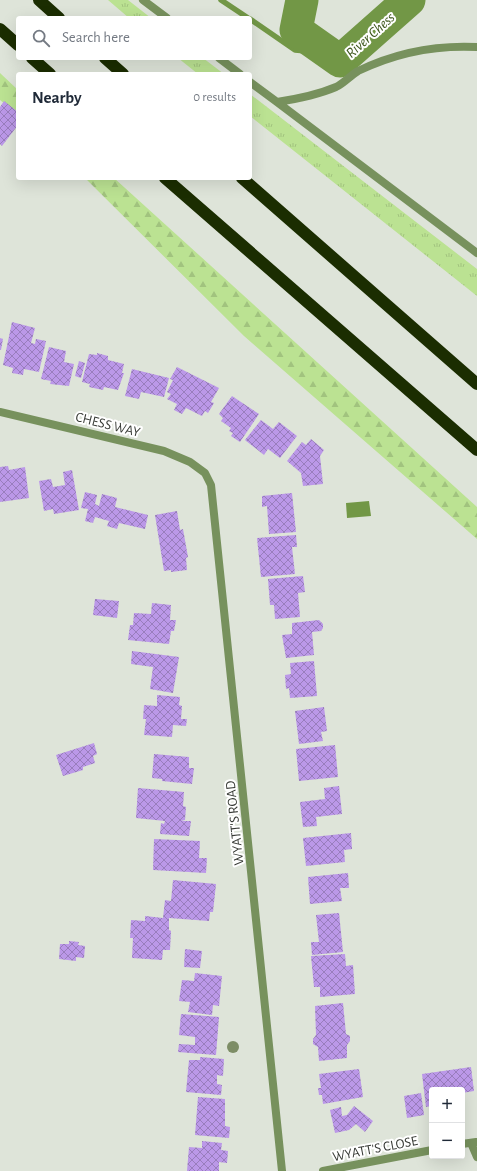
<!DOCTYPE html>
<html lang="en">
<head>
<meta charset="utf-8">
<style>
  :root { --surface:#fff; --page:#f6f6f7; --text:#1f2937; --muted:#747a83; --line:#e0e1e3 }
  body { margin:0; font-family:"Alegreya Sans",sans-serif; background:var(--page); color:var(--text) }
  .controls { position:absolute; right:12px; bottom:12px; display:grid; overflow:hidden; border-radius:4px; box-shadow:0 4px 16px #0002 }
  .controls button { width:36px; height:36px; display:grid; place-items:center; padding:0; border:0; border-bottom:1px solid var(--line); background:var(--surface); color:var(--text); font:20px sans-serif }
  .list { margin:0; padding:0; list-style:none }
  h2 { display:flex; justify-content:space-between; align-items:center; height:52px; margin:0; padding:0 16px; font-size:17px }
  h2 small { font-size:13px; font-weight:400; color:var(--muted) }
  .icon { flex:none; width:22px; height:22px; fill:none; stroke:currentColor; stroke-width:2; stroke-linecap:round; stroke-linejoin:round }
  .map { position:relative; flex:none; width:477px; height:1171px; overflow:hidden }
  .search { position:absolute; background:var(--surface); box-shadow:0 4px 16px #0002; left:16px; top:16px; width:236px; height:44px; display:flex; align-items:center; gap:10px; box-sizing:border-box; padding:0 14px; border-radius:4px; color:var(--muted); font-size:15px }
  .panel { position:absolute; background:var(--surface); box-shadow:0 4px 16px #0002; left:16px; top:72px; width:236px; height:108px; border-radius:4px }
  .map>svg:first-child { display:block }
  .grass { fill:url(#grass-tufts) }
  .forest { fill:url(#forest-firs) }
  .water { fill:#729746 }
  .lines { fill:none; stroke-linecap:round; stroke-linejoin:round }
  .stream { stroke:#729746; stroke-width:5.5 }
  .river { stroke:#729746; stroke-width:33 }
  .building { fill:url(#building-cross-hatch) }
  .lane { stroke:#77915d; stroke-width:8 }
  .street { stroke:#77915d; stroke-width:8 }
  .highway { stroke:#1b2d01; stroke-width:12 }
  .tree { fill:#7d8d66 }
  .labels { text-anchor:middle; stroke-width:4; stroke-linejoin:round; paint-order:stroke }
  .street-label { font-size:14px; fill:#373a35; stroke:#fff }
  .water-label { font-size:15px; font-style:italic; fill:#3c551b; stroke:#fff }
</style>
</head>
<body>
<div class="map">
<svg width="477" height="1171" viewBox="0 0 477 1171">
  <defs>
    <pattern id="grass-tufts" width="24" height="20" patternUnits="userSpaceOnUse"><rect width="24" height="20" fill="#bbe292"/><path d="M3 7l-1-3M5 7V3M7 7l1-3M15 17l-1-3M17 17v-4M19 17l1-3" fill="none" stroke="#a1c37e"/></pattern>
    <pattern id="forest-firs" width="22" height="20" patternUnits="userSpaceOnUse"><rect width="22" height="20" fill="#bbe292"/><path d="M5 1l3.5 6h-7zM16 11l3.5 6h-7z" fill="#a1c37e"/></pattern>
    <pattern id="building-cross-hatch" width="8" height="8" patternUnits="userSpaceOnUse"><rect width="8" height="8" fill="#bb98e8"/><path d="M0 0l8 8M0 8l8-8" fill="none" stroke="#997dbd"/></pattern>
  </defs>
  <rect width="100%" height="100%" fill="#dee4d9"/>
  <path class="grass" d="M108,0h20l23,18h-22z
    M178,58h25l21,16h-26z
    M250,94l227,175v27l-227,-180z"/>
  <path class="forest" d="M0,73l18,17v25l-18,-15z
    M85,178h29l363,329v32l-233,-203z"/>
  <path class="water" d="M369,501l2,15 -24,2 -1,-15z"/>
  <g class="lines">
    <path class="stream" d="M221,0l27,18
      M250,19l45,31 33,3"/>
    <path class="river" d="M302,0l-6,30 44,31 69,-61"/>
  </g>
  <path class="building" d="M4,101l14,11v13l-16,21 -2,-2v-37z
    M12,322l23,6 -4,15 4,1 1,-5 10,2 -7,31 -15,-3 -1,6 -11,-2 1,-5 -10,-3z
    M0,338l3,1 -2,11h-1z
    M49,347l17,4 -2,11 10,2 -5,22 -19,-2 1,-3 -10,-2z
    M97,353l11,3v4l16,4 -2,9h2l-6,17 -14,-3 -1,3 -14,-3 1,-3 -8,-2 7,-28 8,1z
    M79,361l6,2 -4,15 -6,-2z
    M177,367l42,21 -8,14 3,1 -6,10 -3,-2 -3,5 -16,-8 -4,6 -8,-4 3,-6 -10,-5 4,-5 -4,-2 6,-12 -3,-1z
    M132,369l37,9 -5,19 -23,-5 -2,7 -14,-3z
    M232,396l27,18 -19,28 -9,-6 2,-3 -4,-2 2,-3 -10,-7 2,-3 -4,-4z
    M261,420l12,9 6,-7 18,14 -17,22 -12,-9 -4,6 -19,-15z
    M311,439l13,11 -4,6 3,28 -20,2 -2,-13 -14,-12 15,-19 4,3z
    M8,466l1,4 16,-3 4,31 -29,4v-35z
    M72,470l7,40 -25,4 -1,-5 -9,2 -5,-30 12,-2 2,8 12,-2 -2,-13z
    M85,492l12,3 -2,9 4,2 3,-12 15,4 -2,9 33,8 -3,14 -26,-6 -2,6 -10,-3 2,-5 -14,-4 -2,6 -8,-2 3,-12 -7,-1z
    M292,493l4,39 -27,2 -2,-28 -5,1v-11z
    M177,511l3,19 3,-1 5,28 -2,1 1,12 -16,2v-2l-7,1 -9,-56z
    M296,535l1,12h-5l3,27 -34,3 -4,-39z
    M303,576l2,16 -7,1 2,24 -25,2 -1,-14h-4l-2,-26z
    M95,599l24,2 -2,17 -24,-3z
    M152,603l19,2 -1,15h6l-2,11h-3l-2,13 -41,-4 2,-15h3l1,-12 17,1z
    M319,620l4,4v4l-2,3 -9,1 2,23 -28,3 -4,-23 10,-1v-11z
    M132,651l47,6 -6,36 -23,-4 3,-22 -22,-3z
    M314,661l3,35 -27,2 -1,-10 -3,1 -1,-14 6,-1 -1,-11z
    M157,695l23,2 -1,8 3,1 -1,13h6l-1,7 -13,-1 -1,12 -28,-2 2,-16h-3l1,-14 13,1z
    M324,707l3,24 -6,1 2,9 -24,3 -4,-33z
    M94,743l3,11 -4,2 2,7 -12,4v3l-20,6 -7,-21z
    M335,745l3,32 -39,4 -3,-32z
    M154,754l35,3v11h5l-2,16 -30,-3v-2l-10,-1z
    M339,786l3,28 -26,3 1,9 -14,1 -3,-25 25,-3 -1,-11z
    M138,788l46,4 -1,14 3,1 -1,13 -4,1h10l-2,15 -29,-2 1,-11 3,1 1,-3 -29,-3z
    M351,833l1,16 -8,1 1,12 -39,4 -3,-28z
    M154,839l46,2 -1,17h8l-1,15 -53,-3z
    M348,873l1,15h-9l2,13 -32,3 -2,-27z
    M173,880l43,4 -3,28h-3l-1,9 -40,-3v12l2,1 -1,19h-7l-1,10 -30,-2 1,-20h-3l1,-18 14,1v-5l18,2 2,-18 6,1z
    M339,913l4,39 -31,3 -1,-13h8l-3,-27z
    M69,941l10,1 -1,3 7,1 -1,12 -8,-1v4l-17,-2 1,-15h9z
    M185,949l17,2 -2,17 -16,-1z
    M345,954l1,12 7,-1 2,29 -35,3v-10h-6l-3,-31z
    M195,973l27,3 -3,30 -6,-1 -1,10 -24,-3 2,-10 -11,-1 3,-21 12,1z
    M343,1003l3,31 4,2v5l-3,4v13l-28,3 -1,-14 -5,-3v-5l3,-4 -1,-29z
    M181,1014l38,3 -3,38 -38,-3 1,-8 16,1v-8l-16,-2z
    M200,1057l24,2 -1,17 -6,-1v9l5,1 -1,10 -35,-3 3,-32h11z
    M471,1067l3,24 -12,2v-3h-30v16l-6,1 -4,-33z
    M359,1069l4,28 -40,7 -1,-9h-3l-1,-7h3l-2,-14z
    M421,1093l3,22 -17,3 -3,-22z
    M198,1097l27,2v27l5,1 -1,11 -34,-3z
    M354,1106l19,15 -8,11 -9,-8 -7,6 -14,3 -5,-23 11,-3 1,9 5,-1z
    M202,1141l20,2 -1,7 7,1 -1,12 -8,-1v9h-32l2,-24 13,1z"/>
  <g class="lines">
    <path class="lane" d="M143,0l24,18
      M219,58l21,16
      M250,82l27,20c20,-3 40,-7 59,-15 8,-4 14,-11 22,-16 37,-18 79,-26 119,-24
      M277,102l200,151"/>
    <path class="street" d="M0,412l164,39 26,11 15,11 6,12 71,686
      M471,1143l6,14
      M462,1144l14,-2
      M323,1171l109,-21"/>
    <path class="highway" d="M39,0l20,18
      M0,29l18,16
      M32,58l18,16
      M105,58l18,16
      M165,178l312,272
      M242,178l235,206"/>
  </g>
  <circle class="tree" cx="233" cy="1047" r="6"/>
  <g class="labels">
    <g class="street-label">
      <text transform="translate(108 424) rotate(14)" y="5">CHESS WAY</text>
      <text transform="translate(234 823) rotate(-96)" y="5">WYATT'S ROAD</text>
      <text transform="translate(375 1148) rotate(-11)" y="5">WYATT'S CLOSE</text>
    </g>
    <g class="water-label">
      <text transform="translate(370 35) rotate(-42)" y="5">River Chess</text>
    </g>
  </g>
</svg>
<div class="controls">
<button>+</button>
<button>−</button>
</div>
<div class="search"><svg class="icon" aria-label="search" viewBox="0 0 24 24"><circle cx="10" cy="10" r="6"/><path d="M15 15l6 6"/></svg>Search here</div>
<section class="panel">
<h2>Nearby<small>0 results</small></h2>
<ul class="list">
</ul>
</section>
</div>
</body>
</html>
